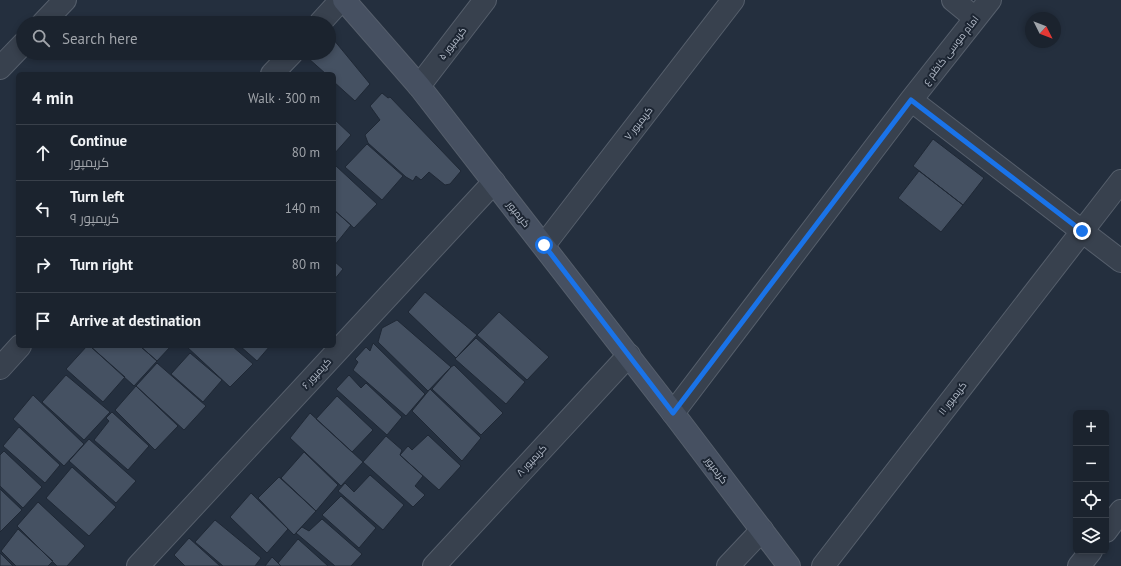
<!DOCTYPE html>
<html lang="en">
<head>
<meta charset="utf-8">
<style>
  :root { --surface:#1b232e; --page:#282f3a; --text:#f1f3f6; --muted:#a0a4aa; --line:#39404a }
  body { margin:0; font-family:"PT Sans",Cairo,sans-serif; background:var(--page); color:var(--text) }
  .controls { position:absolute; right:12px; bottom:12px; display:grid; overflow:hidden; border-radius:6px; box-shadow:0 2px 6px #0003 }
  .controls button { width:36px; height:36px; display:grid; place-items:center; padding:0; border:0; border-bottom:1px solid var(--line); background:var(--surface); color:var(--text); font:20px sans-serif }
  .compass { position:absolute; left:1025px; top:12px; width:36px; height:36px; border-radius:50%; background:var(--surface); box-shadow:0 2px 6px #0003; rotate:132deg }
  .stop { position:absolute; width:12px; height:12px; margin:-9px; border:3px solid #1a73e8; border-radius:50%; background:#fff }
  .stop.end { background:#1a73e8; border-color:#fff; box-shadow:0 1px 4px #0008 }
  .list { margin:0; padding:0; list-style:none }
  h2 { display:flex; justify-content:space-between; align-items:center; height:52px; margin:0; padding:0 16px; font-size:17px }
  h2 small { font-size:13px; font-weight:400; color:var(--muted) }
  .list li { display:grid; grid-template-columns:26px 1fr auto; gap:12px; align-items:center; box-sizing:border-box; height:56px; padding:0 16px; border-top:1px solid var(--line) }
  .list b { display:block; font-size:15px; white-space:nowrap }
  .list p { margin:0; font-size:13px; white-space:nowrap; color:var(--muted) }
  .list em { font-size:13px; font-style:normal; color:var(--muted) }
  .icon { flex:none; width:22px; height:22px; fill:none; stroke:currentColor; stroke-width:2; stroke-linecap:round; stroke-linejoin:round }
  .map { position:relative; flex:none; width:1121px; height:566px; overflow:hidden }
  .search { position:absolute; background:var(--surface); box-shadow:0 2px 6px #0003; left:16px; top:16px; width:320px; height:44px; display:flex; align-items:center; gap:10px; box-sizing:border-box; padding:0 14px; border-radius:22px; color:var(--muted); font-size:15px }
  .panel { position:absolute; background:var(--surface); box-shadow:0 2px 6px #0003; left:16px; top:72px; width:320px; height:276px; border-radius:6px }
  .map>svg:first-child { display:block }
  .building { fill:#455162; stroke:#1f2835 }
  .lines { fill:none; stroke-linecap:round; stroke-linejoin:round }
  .street-casing { stroke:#565f6c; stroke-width:24 }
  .secondary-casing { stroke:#565f6c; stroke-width:24 }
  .street { stroke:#38414e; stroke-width:22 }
  .secondary { stroke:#465061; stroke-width:22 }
  .route { stroke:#1a73e8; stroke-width:5 }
  .labels { text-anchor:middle; stroke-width:4; stroke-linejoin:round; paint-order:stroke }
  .street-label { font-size:10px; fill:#b4bcc9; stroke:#1d2633 }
</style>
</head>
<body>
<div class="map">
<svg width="1121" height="566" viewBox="0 0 1121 566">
  <rect width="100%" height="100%" fill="#242f3e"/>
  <path class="building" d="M329,34l41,50 -15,17 -21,-19v-8h-8l-18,-16 4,-5h17z
    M382,93l6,5 2,-1 71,74 -11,13 -5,1 -16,-13 -8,8 -5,-4 -3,5 -7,-4 -38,-34 -3,-8 15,-15 -10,-14z
    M334,119l17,16 -17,19z
    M933,139l51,39 -21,27 -50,-39z
    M367,144l36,32 -21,24 -37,-33z
    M336,166l41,38 -23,24 -20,-18v-32l1,-2 -1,-1v-7z
    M919,171l44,34 -22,27 -43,-34z
    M334,210l17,15 -17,21z
    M334,261l9,8 -9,11z
    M425,292l52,43 -21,23 -48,-46z
    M499,312l50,45 -22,23 -50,-45z
    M397,320l54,47 -23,24 -50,-49 4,-14z
    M476,338l49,44 -19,22 -51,-45z
    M373,343l52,51 -19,22 -53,-46 5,-8 -3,-3 11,-12 4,4z
    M87,346h3l35,31 -22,25 -37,-33z
    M90,346h50l17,15 -23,25z
    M140,346h31l-14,15z
    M186,346h46l21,18 -23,23z
    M240,346h30l-13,15z
    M190,353l32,27 -19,22 -32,-28z
    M157,363l49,43 -22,24 -48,-44z
    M454,365l49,48 -22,22 -49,-46 19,-22z
    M66,375l44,37 -26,28 -42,-38z
    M349,375l12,13 5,-5 36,34 -15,18 -51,-46z
    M136,386l42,40 -23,24 -40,-40z
    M430,389l51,49 -19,23 -50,-50z
    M33,395l51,49 -20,22 -51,-47z
    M337,396l36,34 -21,22 -36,-33z
    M112,412l37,34 -21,24 -34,-30 15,-19 -3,-3z
    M310,413l53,49 -22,24 -51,-48z
    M19,427l41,38 -15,18 -42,-37z
    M428,435l33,31 -22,24 -39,-35 8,-9 4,4z
    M386,436l16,14 -2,5 23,21 -8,10 10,9 -12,12 -50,-45z
    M89,439l47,42 -20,22 -47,-42z
    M4,451l38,36 -19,21 -23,-22v-31z
    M304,452l34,33 -22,26 -35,-33z
    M72,467l44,40 -27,29 -43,-38z
    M370,475l34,30 -21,25 -45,-39 7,-8 9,9z
    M279,477l37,34 -22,24 -36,-37z
    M0,489l22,21 -22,22z
    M251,493l37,36 -21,24 -37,-36z
    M341,496l35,32 -17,20 -37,-33z
    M38,502l47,44 -18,20h-10l-40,-40z
    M322,519l40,35 -11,12h-16l-39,-33 6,-6 7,4z
    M215,520l46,38 -6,8h-32l-28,-24z
    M18,529l35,32 -5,5h-32l-15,-15z
    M189,538l31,28h-35l-11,-11z
    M298,539l30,27h-47l-3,-3z
    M0,553l13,13h-13z
    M272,557l9,9h-16z"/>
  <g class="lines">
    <defs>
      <path id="street" d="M953,0l22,18
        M43,23l22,-23
        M320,23l21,-23
        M0,68l23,-24
        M272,74l20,-21
        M419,86l66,-86
        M911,100l210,161
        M544,245l189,-245
        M0,368l20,-22
        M673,413l238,-313 79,-100
        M1106,531l15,-20
        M138,566l356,-384
        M434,566l195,-211
        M728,566l34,-36
        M823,566l298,-385
        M1079,566l12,-15"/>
      <path id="secondary" d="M344,0l75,86 254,327 116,153"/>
    </defs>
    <use href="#street" class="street-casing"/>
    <use href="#secondary" class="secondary-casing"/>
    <use href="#street" class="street"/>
    <use href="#secondary" class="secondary"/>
  </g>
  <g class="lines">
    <path class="route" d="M544,245l129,168 238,-313 171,131"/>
  </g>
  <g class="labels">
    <g class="street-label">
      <text transform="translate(452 43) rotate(-52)" y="4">کریمپور ۵</text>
      <text transform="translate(950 50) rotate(-52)" y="4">امام موسی کاظم ع</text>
      <text transform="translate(638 123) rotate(-52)" y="4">کریمپور ۷</text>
      <text transform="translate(519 214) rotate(52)" y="4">کریمپور</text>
      <text transform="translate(316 373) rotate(-47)" y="4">کریمپور ۶</text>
      <text transform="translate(952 398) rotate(-52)" y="4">کریمپور ۱۱</text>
      <text transform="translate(531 460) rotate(-47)" y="4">کریمپور ۸</text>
      <text transform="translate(717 470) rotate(53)" y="4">کریمپور</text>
    </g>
  </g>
</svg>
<div class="controls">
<button>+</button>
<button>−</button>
<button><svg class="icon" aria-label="locate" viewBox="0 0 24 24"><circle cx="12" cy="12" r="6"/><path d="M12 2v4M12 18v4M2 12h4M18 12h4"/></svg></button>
<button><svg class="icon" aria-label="layers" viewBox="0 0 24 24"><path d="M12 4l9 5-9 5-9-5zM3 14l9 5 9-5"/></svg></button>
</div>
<svg class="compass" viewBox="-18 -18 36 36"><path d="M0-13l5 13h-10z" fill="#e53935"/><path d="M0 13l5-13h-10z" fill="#a0a4aa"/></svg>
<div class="stop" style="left:544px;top:245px"></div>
<div class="stop end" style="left:1082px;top:231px"></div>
<div class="search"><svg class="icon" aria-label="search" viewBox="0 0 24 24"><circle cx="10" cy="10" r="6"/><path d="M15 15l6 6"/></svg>Search here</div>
<section class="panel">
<h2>4 min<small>Walk · 300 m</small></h2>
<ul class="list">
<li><svg class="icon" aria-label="ahead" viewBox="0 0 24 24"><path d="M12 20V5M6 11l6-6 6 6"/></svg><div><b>Continue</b><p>کریمپور</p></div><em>80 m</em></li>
<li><svg class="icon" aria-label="left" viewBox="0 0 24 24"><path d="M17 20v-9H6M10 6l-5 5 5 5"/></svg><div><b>Turn left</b><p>کریمپور ۹</p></div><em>140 m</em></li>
<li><svg class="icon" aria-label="right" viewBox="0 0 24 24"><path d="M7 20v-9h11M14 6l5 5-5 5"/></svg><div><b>Turn right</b></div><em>80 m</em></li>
<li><svg class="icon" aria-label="arrive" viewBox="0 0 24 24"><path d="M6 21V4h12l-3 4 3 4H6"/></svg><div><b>Arrive at destination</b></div></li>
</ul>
</section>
</div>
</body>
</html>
